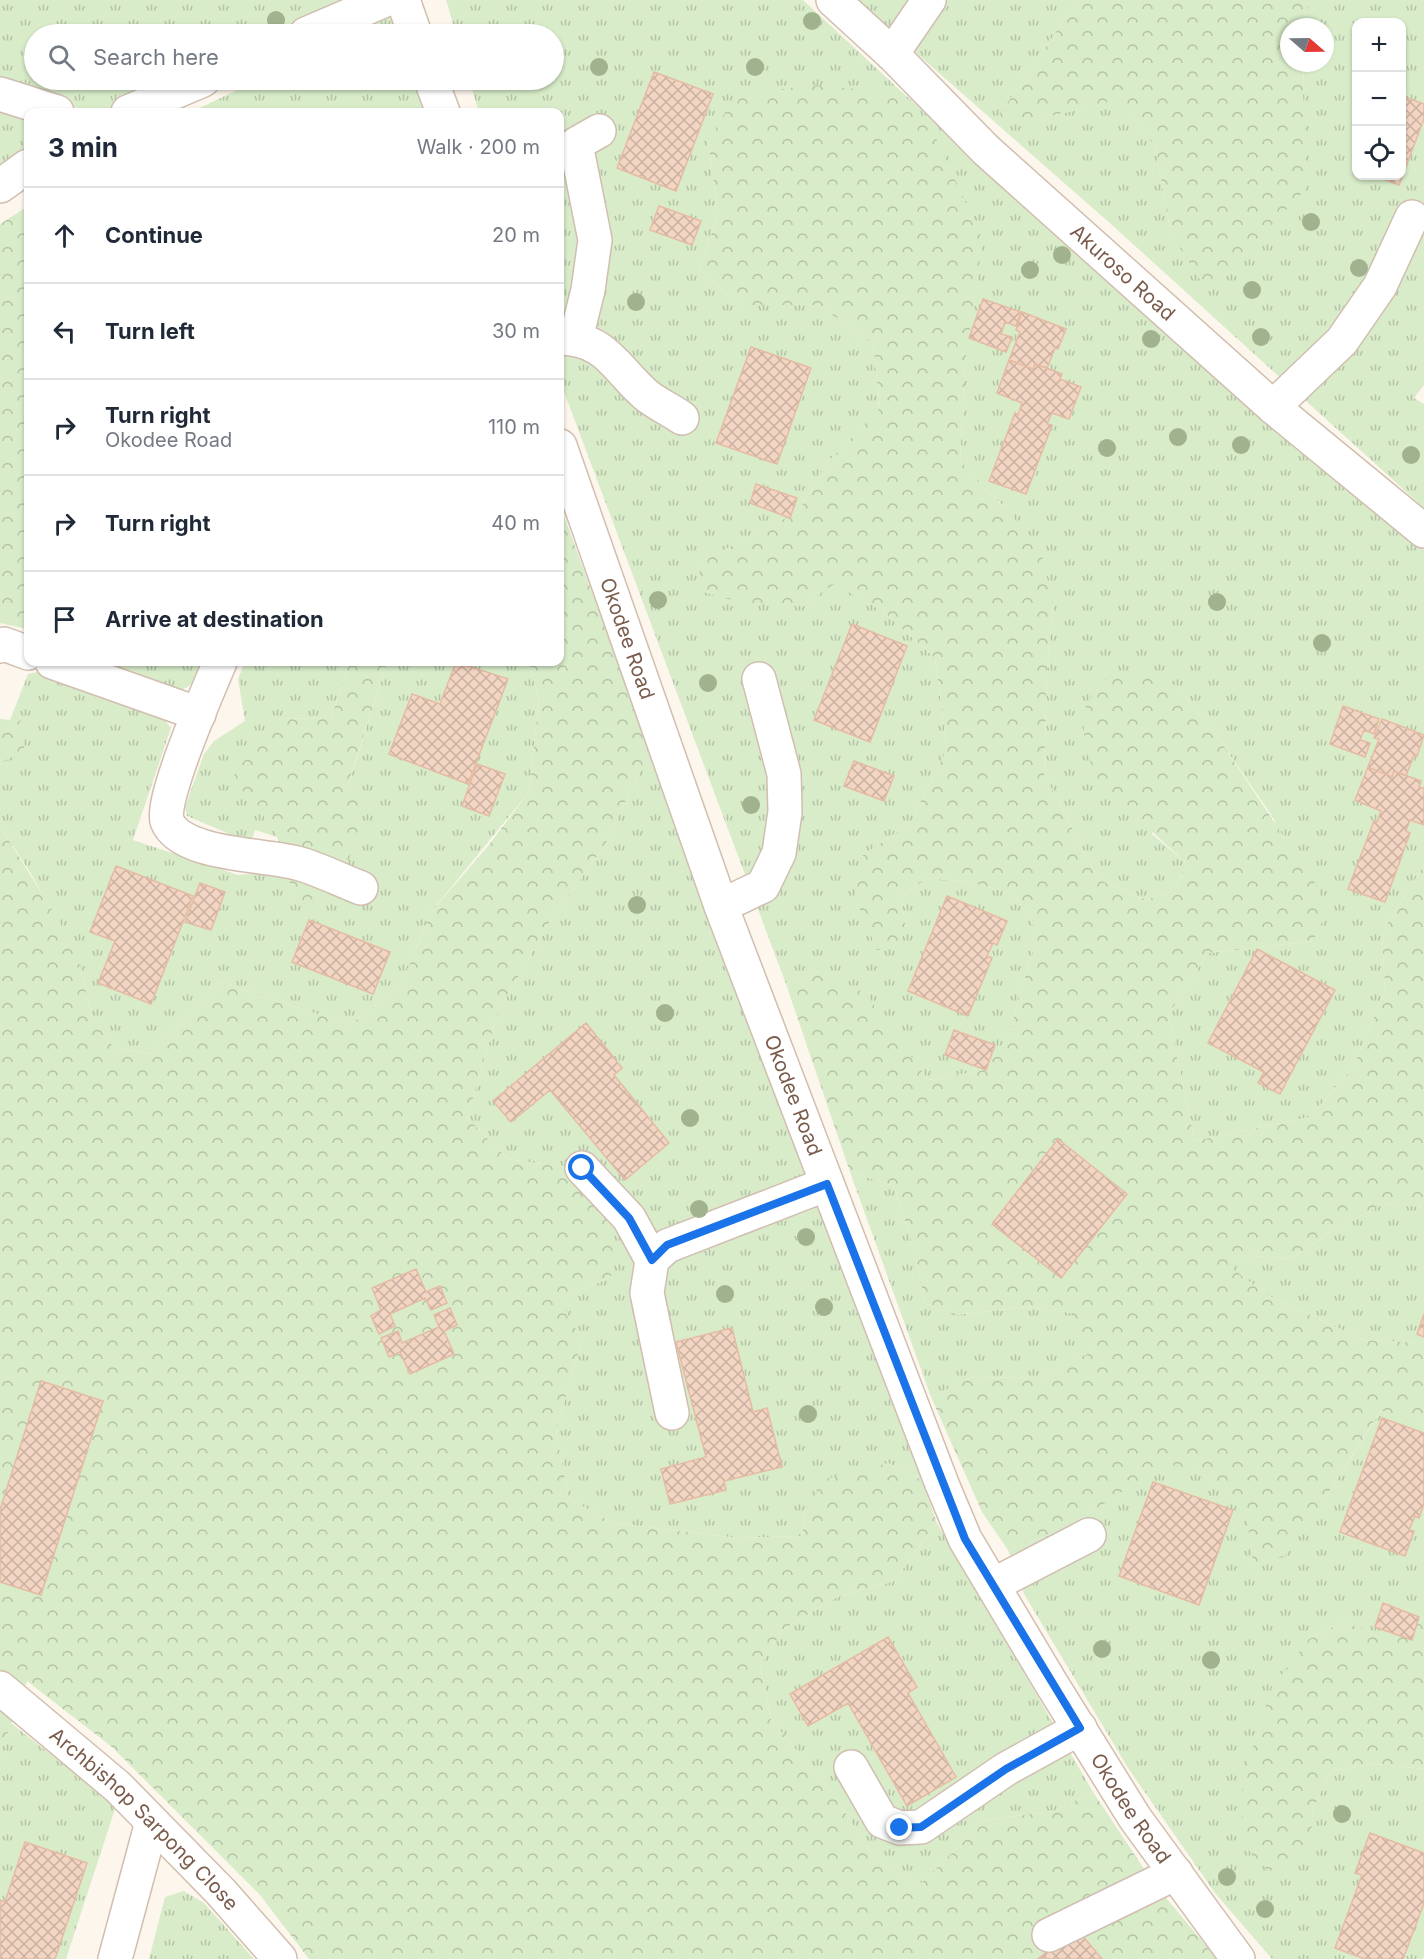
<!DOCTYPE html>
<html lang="en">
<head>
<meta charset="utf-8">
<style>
  :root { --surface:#fff; --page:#f6f6f7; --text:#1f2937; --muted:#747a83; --line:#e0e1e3 }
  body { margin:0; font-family:Inter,sans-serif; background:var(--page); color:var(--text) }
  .controls { position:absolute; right:18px; top:18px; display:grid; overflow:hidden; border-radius:12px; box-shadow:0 2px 4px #0004 }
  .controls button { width:54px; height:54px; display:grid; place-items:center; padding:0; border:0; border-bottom:2px solid var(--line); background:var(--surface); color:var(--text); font:30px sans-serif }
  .compass { position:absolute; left:1280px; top:18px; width:54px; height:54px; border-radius:50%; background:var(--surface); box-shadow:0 2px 4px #0004; rotate:110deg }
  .stop { position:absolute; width:18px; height:18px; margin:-14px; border:4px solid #1a73e8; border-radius:50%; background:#fff }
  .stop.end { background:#1a73e8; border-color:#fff; box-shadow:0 2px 6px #0008 }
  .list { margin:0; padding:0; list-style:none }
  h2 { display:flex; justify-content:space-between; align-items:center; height:78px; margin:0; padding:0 24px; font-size:26px }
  h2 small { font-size:20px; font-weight:400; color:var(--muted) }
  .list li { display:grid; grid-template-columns:39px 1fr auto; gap:18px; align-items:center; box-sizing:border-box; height:96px; padding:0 24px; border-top:2px solid var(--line) }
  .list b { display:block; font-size:22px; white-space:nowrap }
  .list p { margin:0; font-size:20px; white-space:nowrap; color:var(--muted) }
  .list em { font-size:20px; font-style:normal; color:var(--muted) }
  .icon { flex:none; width:33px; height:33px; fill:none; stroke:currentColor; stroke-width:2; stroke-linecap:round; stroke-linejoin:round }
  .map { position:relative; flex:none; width:1424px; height:1959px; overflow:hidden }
  .search { position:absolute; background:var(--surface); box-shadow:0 2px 4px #0004; left:24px; top:24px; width:540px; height:66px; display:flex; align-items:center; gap:15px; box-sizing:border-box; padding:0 21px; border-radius:33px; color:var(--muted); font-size:22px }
  .panel { position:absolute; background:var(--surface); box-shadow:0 2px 4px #0004; left:24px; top:108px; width:540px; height:558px; border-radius:12px }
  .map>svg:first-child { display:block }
  .grass { fill:url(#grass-tufts); fill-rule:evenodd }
  .forest { fill:url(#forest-crowns) }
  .building { fill:url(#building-cross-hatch); stroke:#e6bba3; stroke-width:1.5 }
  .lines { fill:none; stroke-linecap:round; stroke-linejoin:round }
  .minor-casing { stroke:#d1beb0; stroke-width:36 }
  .minor { stroke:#fff; stroke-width:33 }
  .tree { fill:#a0b28e }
  .route { stroke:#1a73e8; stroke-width:8 }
  .labels { text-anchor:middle; stroke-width:6; stroke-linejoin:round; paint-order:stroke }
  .street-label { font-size:20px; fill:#7a5c4d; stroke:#fffaf3 }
</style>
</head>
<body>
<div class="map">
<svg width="1424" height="1959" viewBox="0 0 1424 1959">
  <defs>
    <pattern id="grass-tufts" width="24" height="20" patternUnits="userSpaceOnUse" patternTransform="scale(1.5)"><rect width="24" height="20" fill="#d8ecc9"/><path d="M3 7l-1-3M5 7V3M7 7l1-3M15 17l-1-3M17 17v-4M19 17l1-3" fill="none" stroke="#b4c2a5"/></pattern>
    <pattern id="forest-crowns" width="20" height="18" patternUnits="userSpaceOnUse" patternTransform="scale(1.5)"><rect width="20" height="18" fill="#d8ecc9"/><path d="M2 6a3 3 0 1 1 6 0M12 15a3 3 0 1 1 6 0" fill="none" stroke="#b4c2a5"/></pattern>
    <pattern id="building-cross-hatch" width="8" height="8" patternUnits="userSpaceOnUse" patternTransform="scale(1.5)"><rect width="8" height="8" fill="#f3d5c3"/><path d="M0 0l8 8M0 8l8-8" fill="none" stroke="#cab0a1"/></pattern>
  </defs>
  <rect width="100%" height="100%" fill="#fdf6ec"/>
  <path class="grass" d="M0,0h340l-69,34h-237v46h146c-29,14 -67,35 -101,28 -26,-5 -53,-17 -79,-25z
    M446,0h357l100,93 521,457v315l-42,68 3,58 -32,76 -43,50 -115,24 -27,-126 40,-62 105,-12 -39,-122 -55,-80 -42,-53 -25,148 34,29 -12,28 -28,9 -47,-20 -55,-106 3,-101 6,-69 -50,-98 -43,-44 5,-100 -257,-221 10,73 -18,56 39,35h79l55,38 7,66 -53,54 -29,49 -99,51 103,43 32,-23 50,29 51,46 12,91 -36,73 -49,34 44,72 -5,-31 26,-19 42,4 45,12 24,38 -29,102 -24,36 -57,10 -29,-39 -80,-70 -33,13 -226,-603v-269h-81l-10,-32h85v-46h-98z
    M856,0h222l-82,120 59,-5 62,-16 38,47 16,88 132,-143 1,-28h21v-36h-19l2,-27h116v385l-10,13 10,6v104l-312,-283zM1356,22h46v154h-46z
    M392,13l8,21h-51z
    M258,80h158l12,32h-237z
    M0,111l28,11v27l-28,17z
    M98,662h110c-7,10 -13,23 -25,27 -18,5 -67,-20 -85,-27z
    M245,662h104l-18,57 -56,-1v112l2,7 -22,-7 -4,13 -64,-27 -2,-9 19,-53 10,-13 31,-20 -7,-42z
    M387,662h142l10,37 -10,93 -98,120 -30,73 -51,40 -129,-43 -68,72 -39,-6 -22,-32 -13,-52 -46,-87 -33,-51v-62l24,-15v-28l-14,-1 18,-46 9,-2 126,46 8,10 -38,112 105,35 49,-4 10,36 51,-121z
    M650,750l272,730 -34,-17 -82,47 -4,26 -65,2 -124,-15 -44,-24 -13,-67 26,-92 -23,-40 52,-23 -48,-110 -55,-8 -41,-41 31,-106 52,-91 55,-76z
    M850,1172l44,14 21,67 10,50 29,12 74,-8 44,6 23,38 -55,27 -68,-1 -41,20z
    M1383,1204l41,3v136l-60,-3 -97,-45 -35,-26 10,-14 49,4 45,-30z
    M1382,1409l42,17v192l-5,1 -22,22 -54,-19 -34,17v207l4,-36 17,-39 48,-7 46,5v188l-2,2h-150l-57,-66 -87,-125 -104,-174 -16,-44 59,-22 101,-67 42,16 36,29 8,57 67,-58z
    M937,1523l156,269 -39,19 -68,9 -69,67 -44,-31 -41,-64 -61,-72 -11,-55 24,-36 53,-32 57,-16z
    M11,1723l105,83 -50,153h-66v-206z
    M184,1891l20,12 50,56h-105l16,-62z"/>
  <path class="forest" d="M1078,0h230l-2,27h-17v36h15l-1,28 4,97 -99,104 -37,-58 -16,-88 -38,-46 -62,15 -60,6z
    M811,85l92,8 32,43 48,104 -18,122 -5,99 80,85 13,58 -6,69 -3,101 55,106 47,20 28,-9 12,-28 -87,-80 -14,-34 -2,-37 17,-31 42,-10 35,15 42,53 99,149 7,28 -12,25 -105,12 -40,62 27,126 115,-24 43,-50 32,-76 -3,-58 42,-68v342l-41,-3 -47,25 -45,30 -49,-4 -9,14 34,26 97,45 60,3v83l-43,-16 -60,95 -37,52 -31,6 -8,-57 -35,-29 -42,-15 -101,66 -59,22 -26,-38 -51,-115 41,-20 68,1 54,-27 -23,-38 -43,-6 -75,8 -28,-12 -10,-50 -21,-67 -44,-14 -64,-188 33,-13 47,23 62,86 57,-10 24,-36 29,-102 -24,-38 -45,-12 -42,-4 -26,19 5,31 -7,20 -22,2 -22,-52 7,-42 49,-34 36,-73 -12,-91 -51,-46 -50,-28 -32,22 -62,-4 -38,-10 -4,-29 100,-51 29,-49 53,-55 -7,-65 -55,-38h-79l-39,-35 18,-56 -10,-73 27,-45z
    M28,206v423h-1l-27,-6v-399z
    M560,505l90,245 -45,95 -55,76 -52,91 -31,106 41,41 55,8 51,62 -3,48 -51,23 22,40 -26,92 13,67 44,24 124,15 65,-2 4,-26 19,-31 63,-16 34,17 15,43 -43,58 -57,16 -53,32 -24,36 11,55 61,72 41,64 44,31 69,-67 68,-9 39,-19 59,89 65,78h-908l-49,-64 -148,-148 -85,-66 -27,72v-927l60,97 19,41 13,52 22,32 39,6 68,-72 129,43 51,-40 30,-73 57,-66 41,-54 10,-93 -10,-37h31z
    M349,662h38l-39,123 20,14 -27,85 -44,23 -22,-77 -43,-52 43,-60 56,1z
    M0,719l24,2v29l-24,14z
    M1424,1618v151l-46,-5 -48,7 -17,39 -3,36 -42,25 -26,-28v-62l30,-94 37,-48 34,-17 54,18 22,-21z"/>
  <path class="building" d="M654,72l59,22 -37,97 -59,-23z
    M1402,96l22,8v15l-25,66 -24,-9h27z
    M659,206l42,15 -9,24 -42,-15z
    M983,299l38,13 -5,14 -11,-4 -4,12 11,3 -6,15 -37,-14z
    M1022,312l44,17 -8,20 -3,-1 -8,20 -12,-4 -2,5 -24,-9 11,-28 -4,-2z
    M751,347l60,21 -34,96 -61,-21z
    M1009,360l24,9 2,-5 27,10 -2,5 21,8 -12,32 -17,-6 -5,11 5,1 -26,69 -37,-13 26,-68 3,2 4,-12 -25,-10z
    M756,484l41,14 -7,20 -40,-15z
    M852,624l55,22 -37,96 -56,-22z
    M456,662l52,17 -40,105 -79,-30 23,-60 28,10z
    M1343,706l36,13 -5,15 -10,-4 -4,10 10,3 -5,14 -35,-13z
    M1382,719l42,16 -7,21 -3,-1 -8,21 -12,-5 -2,6 -24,-10 11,-28 -5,-1z
    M854,761l40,15 -10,25 -40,-15z
    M477,764l28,10 -16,42 -27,-10z
    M1368,767l24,10 2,-6 27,10 -2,6 5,1v37l-14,-5 -4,11 4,2 -25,69 -37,-13 26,-68 3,1 4,-11 -26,-11z
    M116,866l77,30 -42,108 -53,-21 17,-42 -25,-9z
    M200,883l25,9 -14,38 -26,-8z
    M947,896l60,25 -10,24 -4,-2 -6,13 5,2 -24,58 -60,-25z
    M309,920l81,32 -17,42 -81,-32z
    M1257,949l78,41 -55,104 -22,-11 6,-11 -56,-29z
    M586,1023l36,45 -8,7 55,68 -44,37 -75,-90 -39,32 -18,-21z
    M954,1030l41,15 -9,25 -41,-15z
    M1058,1139l69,55 -66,84 -69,-54z
    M416,1269l10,23 14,-6 7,17 -16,7 -6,-12 -35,16 5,12 -16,8 -8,-18 10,-6 -9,-22z
    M450,1308l7,17 -13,6 10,23 -44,20 -10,-22 -11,5 -8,-19 17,-7 4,12 37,-16 -5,-12z
    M1424,1314v23l-7,-3z
    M732,1328l21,84 14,-4 15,59 -58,14 2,9 -56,14 -9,-35 45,-12 -30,-115z
    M41,1381l62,20 -62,194 -41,-13v-72z
    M1382,1418l42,15v71l-5,14 -4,-2 -6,14 5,1 -9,25 -65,-24z
    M1153,1482l80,28 -34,95 -80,-29z
    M1383,1603l36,14 -7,23 -37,-13z
    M888,1637l29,50 -9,6 48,84 -49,29 -59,-103 -40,23 -18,-32z
    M1370,1833l54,20v50l-21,56h-38l-30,-11 27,-73 -7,-2z
    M25,1842l62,21 -32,96h-55v-59l5,2z
    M1076,1928l26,31h-64z"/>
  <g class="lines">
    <defs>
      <g id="minor">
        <path d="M403,0l12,34"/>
        <path id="s1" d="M833,0l59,54 94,96 287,257 151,124"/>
        <path d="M306,34l79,-34"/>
        <path d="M892,54l37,-54"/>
        <path d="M431,80l12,32"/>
        <path d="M0,94l57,18"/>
        <path d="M128,112l75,-32"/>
        <path d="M0,186l28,-20"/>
        <path d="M560,338c47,1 55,30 86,57 11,9 25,15 36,23"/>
        <path d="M576,338l12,-48 7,-50 -19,-96 23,-13"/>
        <path d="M1273,407l69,-66 38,-55 32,-69"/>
        <path id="s2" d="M560,446l161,460 221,578 23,55 86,144 84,135 103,141"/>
        <path d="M0,646l4,-2 24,9"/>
        <path d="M52,662l147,52"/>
        <path d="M220,662c-11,26 -60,138 -53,159 14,35 98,33 130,42 22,6 43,17 64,25"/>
        <path d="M721,906l42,-20 16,-33 6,-41 -1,-38 -25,-95"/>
        <path d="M582,1168l47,50 23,42"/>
        <path d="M672,1413l-25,-120 5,-33 15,-14 160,-62"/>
        <path d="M993,1585l96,-50"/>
        <path id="s3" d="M0,1688l118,99 103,105 59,67"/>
        <path d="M851,1767l31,54 18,7 21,-1 85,-58 74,-41"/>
        <path d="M1049,1935l127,-62"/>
        <path d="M115,1959l37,-137"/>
      </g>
    </defs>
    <use href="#minor" class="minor-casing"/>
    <use href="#minor" class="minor"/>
  </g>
  <g class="tree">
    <circle cx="276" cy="20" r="9"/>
    <circle cx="812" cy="21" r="9"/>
    <circle cx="599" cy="67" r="9"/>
    <circle cx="755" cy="67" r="9"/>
    <circle cx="1311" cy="222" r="9"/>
    <circle cx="1062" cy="255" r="9"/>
    <circle cx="1359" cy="268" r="9"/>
    <circle cx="1030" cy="270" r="9"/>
    <circle cx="1252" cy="290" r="9"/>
    <circle cx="636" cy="302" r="9"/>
    <circle cx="1261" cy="337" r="9"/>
    <circle cx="1151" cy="339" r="9"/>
    <circle cx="1178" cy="437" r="9"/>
    <circle cx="1241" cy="445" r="9"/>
    <circle cx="1107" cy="448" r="9"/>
    <circle cx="1411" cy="455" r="9"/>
    <circle cx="658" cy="600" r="9"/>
    <circle cx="1217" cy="602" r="9"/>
    <circle cx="1322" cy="643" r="9"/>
    <circle cx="708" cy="683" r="9"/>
    <circle cx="751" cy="805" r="9"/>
    <circle cx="637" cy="905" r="9"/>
    <circle cx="665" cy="1013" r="9"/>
    <circle cx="690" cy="1118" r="9"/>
    <circle cx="699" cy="1209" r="9"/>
    <circle cx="806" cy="1237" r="9"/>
    <circle cx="725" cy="1294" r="9"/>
    <circle cx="824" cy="1307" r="9"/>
    <circle cx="808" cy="1414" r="9"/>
    <circle cx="1102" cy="1649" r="9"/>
    <circle cx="1211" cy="1660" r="9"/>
    <circle cx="1342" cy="1814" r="9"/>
    <circle cx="1227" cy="1877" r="9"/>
    <circle cx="1265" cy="1909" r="9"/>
  </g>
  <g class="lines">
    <path class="route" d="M582,1168l47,50 23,42 15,-15 160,-61 138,355 115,189 -74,41 -85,58 -21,1"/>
  </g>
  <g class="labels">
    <g class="street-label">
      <text dy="7" stroke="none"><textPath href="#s1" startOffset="398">Akuroso Road</textPath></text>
      <text dy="7" stroke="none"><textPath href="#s2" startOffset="204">Okodee Road</textPath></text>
      <text dy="7" stroke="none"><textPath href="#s2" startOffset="690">Okodee Road</textPath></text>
      <text dy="7" stroke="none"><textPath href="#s2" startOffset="1482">Okodee Road</textPath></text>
      <text dy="7" stroke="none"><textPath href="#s3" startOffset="195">Archbishop Sarpong Close</textPath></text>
    </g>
  </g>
</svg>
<div class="controls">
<button>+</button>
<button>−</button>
<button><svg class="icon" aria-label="locate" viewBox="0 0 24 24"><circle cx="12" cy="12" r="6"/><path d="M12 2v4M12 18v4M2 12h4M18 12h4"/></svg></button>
</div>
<svg class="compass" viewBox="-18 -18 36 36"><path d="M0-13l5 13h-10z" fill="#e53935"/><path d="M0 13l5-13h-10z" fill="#747a83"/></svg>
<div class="stop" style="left:582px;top:1168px"></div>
<div class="stop end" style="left:900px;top:1828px"></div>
<div class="search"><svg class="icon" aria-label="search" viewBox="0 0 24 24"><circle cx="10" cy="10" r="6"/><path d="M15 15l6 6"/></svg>Search here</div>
<section class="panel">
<h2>3 min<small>Walk · 200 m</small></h2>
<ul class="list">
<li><svg class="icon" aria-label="ahead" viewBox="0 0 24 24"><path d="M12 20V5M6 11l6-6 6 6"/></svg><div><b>Continue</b></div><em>20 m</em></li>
<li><svg class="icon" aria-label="left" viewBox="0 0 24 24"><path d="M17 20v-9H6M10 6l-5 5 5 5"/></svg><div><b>Turn left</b></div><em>30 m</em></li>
<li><svg class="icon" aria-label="right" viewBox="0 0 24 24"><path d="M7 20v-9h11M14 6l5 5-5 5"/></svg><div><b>Turn right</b><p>Okodee Road</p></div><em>110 m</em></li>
<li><svg class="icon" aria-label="right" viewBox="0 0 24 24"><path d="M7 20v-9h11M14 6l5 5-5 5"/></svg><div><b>Turn right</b></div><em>40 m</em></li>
<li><svg class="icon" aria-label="arrive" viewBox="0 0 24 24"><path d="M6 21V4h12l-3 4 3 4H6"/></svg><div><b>Arrive at destination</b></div></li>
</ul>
</section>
</div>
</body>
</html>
